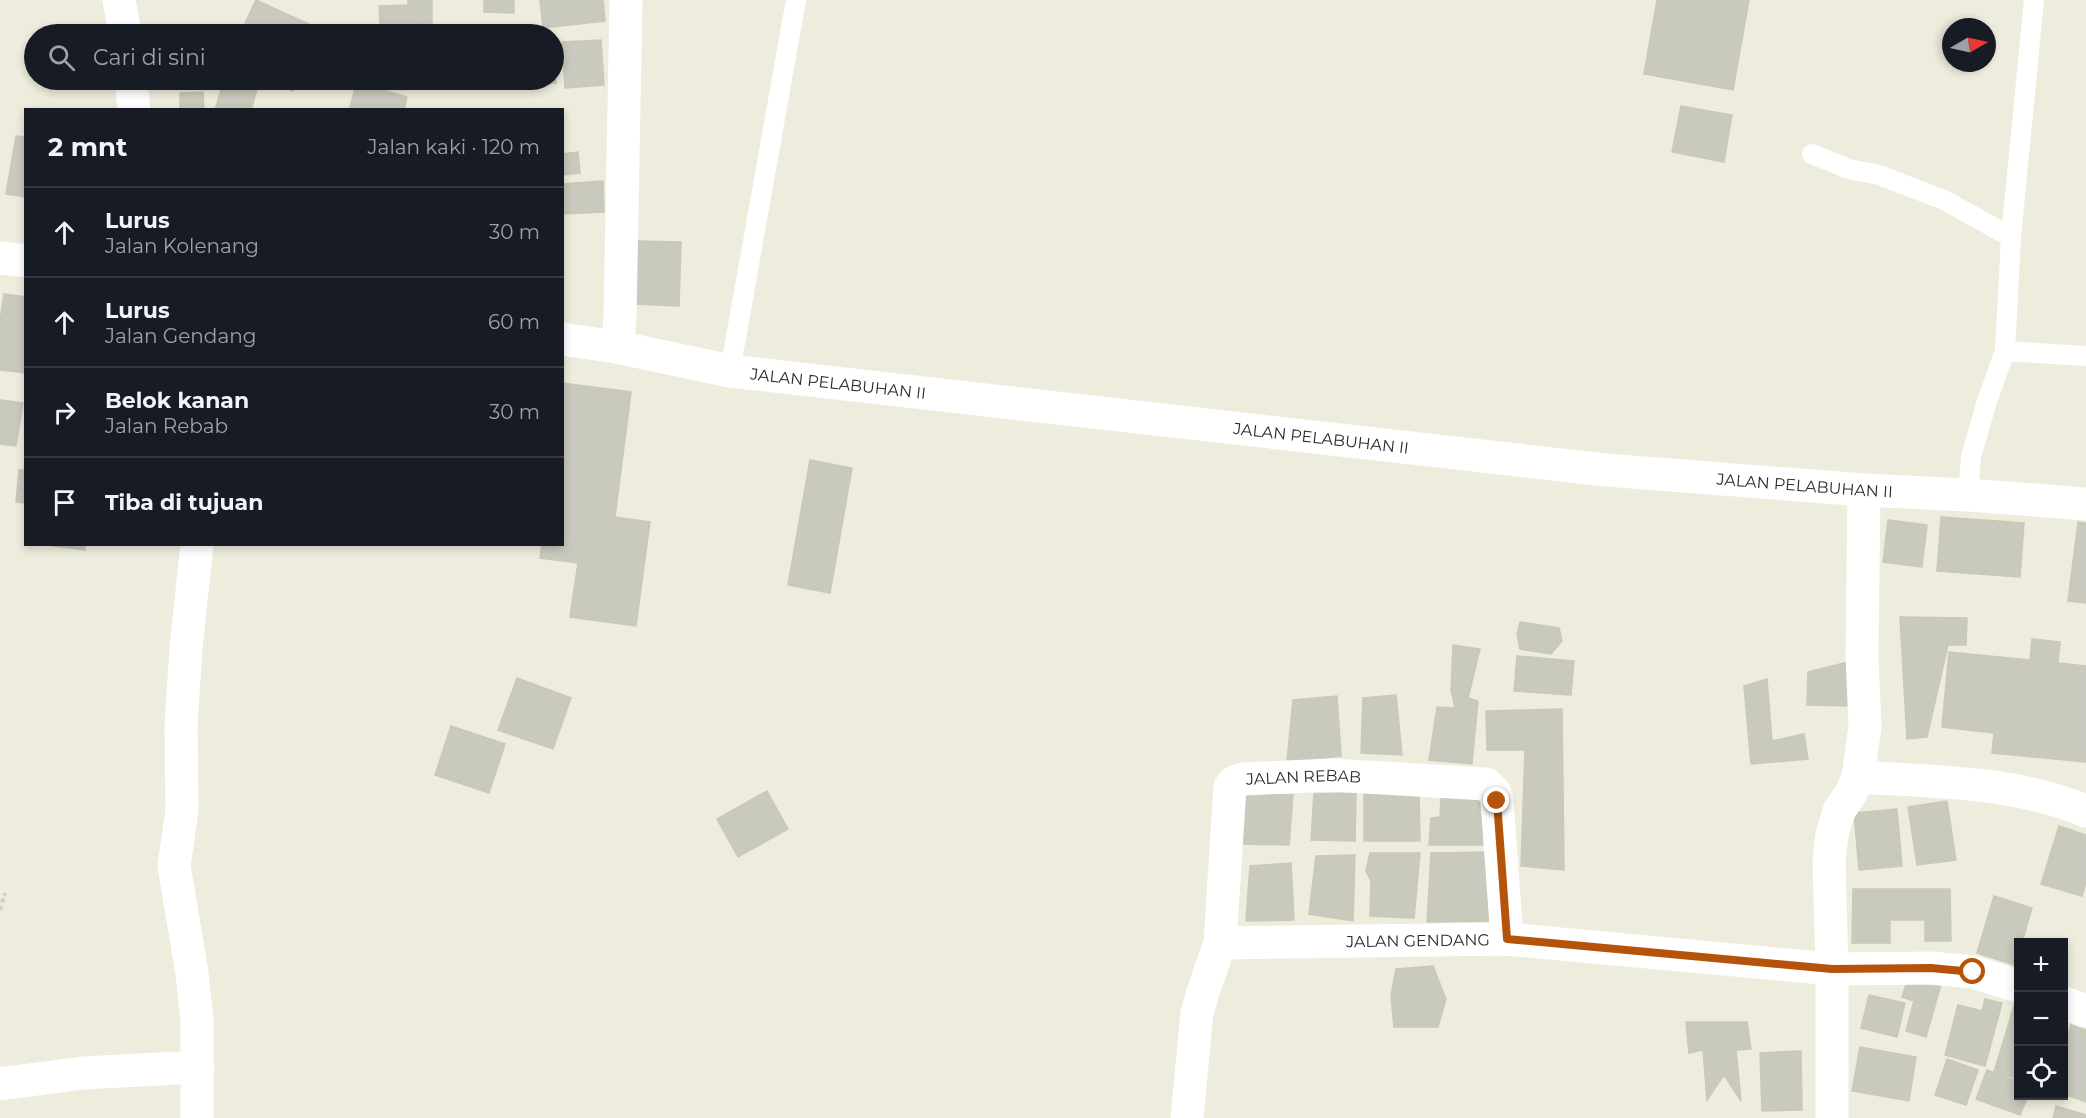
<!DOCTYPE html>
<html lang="id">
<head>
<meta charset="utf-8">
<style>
  :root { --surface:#171b24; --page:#20242c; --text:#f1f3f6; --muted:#9ea1a6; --line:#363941 }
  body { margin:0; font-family:Montserrat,sans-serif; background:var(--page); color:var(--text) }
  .controls { position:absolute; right:18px; bottom:18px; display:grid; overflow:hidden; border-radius:0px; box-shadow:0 3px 9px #0003 }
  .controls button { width:54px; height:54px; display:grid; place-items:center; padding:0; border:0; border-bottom:2px solid var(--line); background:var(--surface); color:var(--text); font:30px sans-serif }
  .compass { position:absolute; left:1942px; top:18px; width:54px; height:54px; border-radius:50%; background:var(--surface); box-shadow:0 3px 9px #0003; rotate:81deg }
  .stop { position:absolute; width:18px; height:18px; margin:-14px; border:4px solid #b45309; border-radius:50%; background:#fff }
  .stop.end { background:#b45309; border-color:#fff; box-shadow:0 2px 6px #0008 }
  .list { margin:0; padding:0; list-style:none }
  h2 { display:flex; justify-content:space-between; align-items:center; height:78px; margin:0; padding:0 24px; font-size:26px }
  h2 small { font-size:20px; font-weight:400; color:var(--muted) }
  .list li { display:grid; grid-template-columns:39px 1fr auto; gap:18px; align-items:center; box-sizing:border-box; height:90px; padding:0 24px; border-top:2px solid var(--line) }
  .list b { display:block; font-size:22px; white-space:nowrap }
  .list p { margin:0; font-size:20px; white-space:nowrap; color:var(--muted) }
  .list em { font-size:20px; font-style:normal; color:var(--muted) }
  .icon { flex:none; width:33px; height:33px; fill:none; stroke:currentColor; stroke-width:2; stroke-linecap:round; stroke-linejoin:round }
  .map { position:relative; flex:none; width:2086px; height:1118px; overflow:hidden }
  .search { position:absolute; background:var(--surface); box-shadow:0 3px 9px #0003; left:24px; top:24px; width:540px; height:66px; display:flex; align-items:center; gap:15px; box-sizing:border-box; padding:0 21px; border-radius:33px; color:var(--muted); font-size:22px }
  .panel { position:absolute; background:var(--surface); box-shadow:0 3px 9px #0003; left:24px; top:108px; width:540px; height:438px; border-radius:0px }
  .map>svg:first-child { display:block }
  .building { fill:#c9c9bd; stroke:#c9c9b7; stroke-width:1.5 }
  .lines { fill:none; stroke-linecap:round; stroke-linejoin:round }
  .path { stroke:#d1d1d1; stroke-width:4; stroke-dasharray:4.5 3; stroke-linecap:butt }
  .lane { stroke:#fff; stroke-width:20 }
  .street { stroke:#fff; stroke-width:33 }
  .secondary { stroke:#fff; stroke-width:33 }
  .route { stroke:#b45309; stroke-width:8 }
  .labels { text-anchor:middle; stroke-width:4.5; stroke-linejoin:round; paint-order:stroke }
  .street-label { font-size:16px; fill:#2c2c2c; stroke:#fff }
</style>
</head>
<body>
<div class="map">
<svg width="2086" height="1118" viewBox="0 0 2086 1118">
  <rect width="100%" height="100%" fill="#eeecdd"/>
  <path class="building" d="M256,0l66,30 -2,4h-80z
    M408,0h24v24l-52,1 -1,-19 29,-1z
    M484,0h30v13l-30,-1z
    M540,0h63l2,21 -62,7z
    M1657,0h92l-16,90 -89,-16z
    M601,40l3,45 -39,3 -3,-46z
    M554,52l2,31 -56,4v-7h54z
    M172,80h41v5l-40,4z
    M224,80h13l21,6 -7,24h-36z
    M270,80h29l-6,11z
    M357,82l50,15 -3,13h-55z
    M203,92l1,18h-24v-17z
    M1681,106l51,9 -8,47 -52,-10z
    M16,136l10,1v60l-20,-3z
    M578,152l2,21 -18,2v-21z
    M603,181l1,31 -42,2v-30z
    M635,241l46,1 -2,64 -46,-2z
    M4,294l22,3v76l-26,-3v-49z
    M562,383l69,9 -16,125 35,5 -14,104 -66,-9 8,-54 -38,-5 2,-14h20z
    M0,400l23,3 -7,43 -16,-2z
    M810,460l42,8 -22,125 -42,-8z
    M19,470h7v33l-10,-1z
    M1941,517l83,6 -4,54 -83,-6z
    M1888,520l39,5 -5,42 -39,-5z
    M2078,522l8,1v80l-18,-2z
    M39,544h46v6z
    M1900,617l67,1 -1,27h-18l-21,92 -20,2z
    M1520,622l39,6 3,13 -11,13 -31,-5 -3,-15z
    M2032,639l28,3 -2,21 28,3v96l-94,-9 2,-20 -52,-6 7,-75 81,8z
    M1453,645l27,4 -12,49 10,3 -6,63 -43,-4 8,-53 18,1 -4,-18z
    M1517,656l57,5 -3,34 -57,-4z
    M1852,661l2,45 -47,-1 1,-33z
    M517,678l54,20 -18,51 -55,-19z
    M1767,679l5,62 32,-7 4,25 -57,5 -7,-78z
    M1396,695l6,60 -41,-2 2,-55z
    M1337,696l4,60 -54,6 6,-62z
    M1562,709l2,161 -43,-4 4,-116h-38l-1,-39z
    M451,726l54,18 -16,49 -54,-18z
    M767,791l21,38 -50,28 -21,-38z
    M1356,793l-1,48 -44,-1 3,-46z
    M1245,794l48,1 -4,50 -50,-1z
    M1364,794h55l1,47h-56z
    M1441,797l39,2v14l11,7 -2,25h-60l2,-27 9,-1z
    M1947,801l9,59 -39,5 -9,-58z
    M1897,809l5,57 -43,4 -5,-57z
    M2059,826l27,9v47l-4,14 -41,-12z
    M1493,852l-3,69 -63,1 4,-69z
    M1370,853h50l-6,65 -44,-2 1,-35 -5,-10z
    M1355,855l-2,66 -44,-7 7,-58z
    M1291,863l3,57 -48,1 4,-55z
    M1853,889h97l1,52h-26v-21h-35v23h-38z
    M1994,896l38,12 -10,34h-4v11l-3,12 -38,-12z
    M1433,966l13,33 -8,28h-44l-3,-31 5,-27z
    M1910,971l32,10 -16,56 -20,-6 8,-30 -12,-4z
    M1869,995l36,8 -8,34 -36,-9z
    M1985,999l17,4 -17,63 -40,-11 13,-50 24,6z
    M2014,1006l4,1v72l-24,-7z
    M1686,1022h61l4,27 -15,1 5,51 -17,-26 -17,25 -4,-50 -14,3z
    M2071,1025l15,5v72l-22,-8v-47z
    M1860,1047l56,10 -7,44 -57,-10z
    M1801,1051l1,59 -40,1 -2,-58z
    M1947,1059l31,11 -12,35 -31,-10z
    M1987,1070l31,12v14h10l-8,19 -44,-16z
    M2056,1106l30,9v3h-33z"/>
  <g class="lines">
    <path class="path" d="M0,910l5,-17"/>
    <path class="lane" d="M1812,154l37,15 30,6 65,25 67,37
      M2005,351l81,5
      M730,371l66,-371
      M1968,495l3,-38 16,-56 18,-50 6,-114 23,-237"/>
    <g class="street">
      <path d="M617,347l3,-28 6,-319"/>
      <path d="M1858,777c77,5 156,4 228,34"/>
      <path id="s1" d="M1220,943l287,-4 325,30 99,-1 42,4 45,14"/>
      <path d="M2064,1003l22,8"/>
      <path d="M0,1084l83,-11 115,-6"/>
      <path d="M197,1118v-97l-5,-48 -18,-107 8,-56 -1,-84 5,-78 11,-104"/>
      <path id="s2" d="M1187,1118l10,-105 6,-21 17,-49 10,-156 4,-5 9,-3 88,-4 155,9 9,9 2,8 10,138"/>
      <path d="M1832,1118v-149l-3,-108 3,-26 7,-24 12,-18 7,-16 7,-51 -3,-69 2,-167"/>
    </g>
    <g class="secondary">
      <path d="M119,0l6,34"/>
      <path d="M131,80l3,30"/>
      <path d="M0,258l26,3"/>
      <path id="s3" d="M562,339l55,8 113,24 876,99 258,20 104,5 118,9"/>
    </g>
  </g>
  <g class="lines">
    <path class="route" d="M1497,801l10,138 325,30 99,-1 42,4"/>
  </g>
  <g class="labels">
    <g class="street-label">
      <text dy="6" stroke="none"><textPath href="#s3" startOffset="280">JALAN PELABUHAN II</textPath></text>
      <text dy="6" stroke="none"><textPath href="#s3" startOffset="766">JALAN PELABUHAN II</textPath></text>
      <text dy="6" stroke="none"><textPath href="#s3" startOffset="1252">JALAN PELABUHAN II</textPath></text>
      <text dy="6" stroke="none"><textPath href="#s2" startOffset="412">JALAN REBAB</textPath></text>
      <text dy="6" stroke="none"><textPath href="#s1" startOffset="198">JALAN GENDANG</textPath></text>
    </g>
  </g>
</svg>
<div class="controls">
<button>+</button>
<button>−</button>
<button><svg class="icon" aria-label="locate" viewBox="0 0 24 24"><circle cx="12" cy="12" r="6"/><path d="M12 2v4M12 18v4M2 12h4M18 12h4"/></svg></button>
</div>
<svg class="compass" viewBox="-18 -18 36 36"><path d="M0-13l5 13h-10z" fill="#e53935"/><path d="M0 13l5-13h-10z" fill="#9ea1a6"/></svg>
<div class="stop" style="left:1973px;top:972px"></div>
<div class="stop end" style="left:1497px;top:801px"></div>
<div class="search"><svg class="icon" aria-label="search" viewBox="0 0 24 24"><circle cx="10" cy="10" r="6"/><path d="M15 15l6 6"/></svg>Cari di sini</div>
<section class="panel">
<h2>2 mnt<small>Jalan kaki · 120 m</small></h2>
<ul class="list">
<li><svg class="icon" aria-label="ahead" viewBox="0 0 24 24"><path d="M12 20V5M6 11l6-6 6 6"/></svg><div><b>Lurus</b><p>Jalan Kolenang</p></div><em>30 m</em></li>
<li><svg class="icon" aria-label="ahead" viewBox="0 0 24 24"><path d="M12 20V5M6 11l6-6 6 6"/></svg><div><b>Lurus</b><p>Jalan Gendang</p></div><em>60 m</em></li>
<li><svg class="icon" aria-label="right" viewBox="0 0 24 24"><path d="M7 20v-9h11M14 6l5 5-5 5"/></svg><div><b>Belok kanan</b><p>Jalan Rebab</p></div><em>30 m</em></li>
<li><svg class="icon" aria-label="arrive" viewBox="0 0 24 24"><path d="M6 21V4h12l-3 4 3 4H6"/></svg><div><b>Tiba di tujuan</b></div></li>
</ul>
</section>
</div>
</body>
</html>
